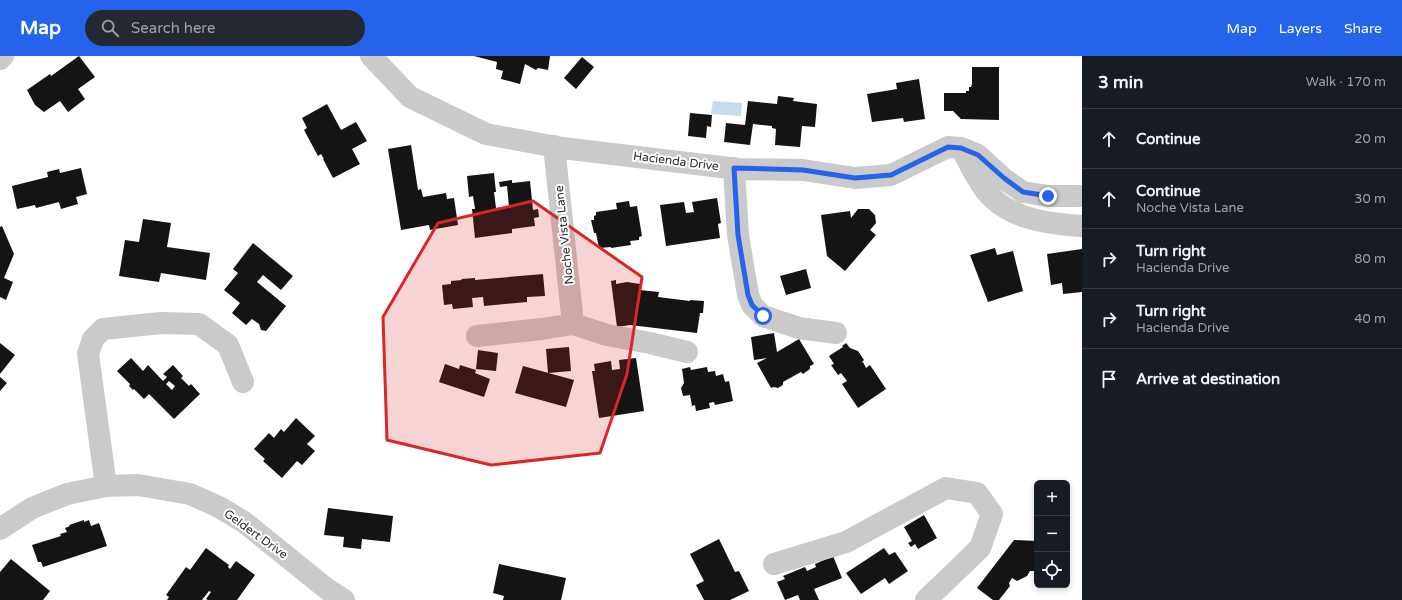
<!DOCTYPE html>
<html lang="en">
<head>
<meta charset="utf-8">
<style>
  :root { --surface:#171b24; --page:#242831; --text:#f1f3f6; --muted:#9ea1a6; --line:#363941; --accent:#2563eb }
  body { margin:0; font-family:"Varela Round",sans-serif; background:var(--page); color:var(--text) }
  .controls { position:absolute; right:12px; bottom:12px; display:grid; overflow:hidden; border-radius:6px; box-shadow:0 2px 6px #0003 }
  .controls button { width:36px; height:36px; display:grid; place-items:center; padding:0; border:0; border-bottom:1px solid var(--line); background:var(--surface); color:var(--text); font:20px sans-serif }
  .stop { position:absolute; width:12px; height:12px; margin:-9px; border:3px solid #2563eb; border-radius:50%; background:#fff }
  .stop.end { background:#2563eb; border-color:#fff; box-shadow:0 1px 4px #0008 }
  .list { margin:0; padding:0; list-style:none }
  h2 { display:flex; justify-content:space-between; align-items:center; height:52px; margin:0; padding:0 16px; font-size:17px }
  h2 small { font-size:13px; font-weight:400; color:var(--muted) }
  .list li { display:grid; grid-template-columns:26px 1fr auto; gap:12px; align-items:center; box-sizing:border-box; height:60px; padding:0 16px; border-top:1px solid var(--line) }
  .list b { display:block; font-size:15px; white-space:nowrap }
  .list p { margin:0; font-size:13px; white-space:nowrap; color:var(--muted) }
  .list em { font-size:13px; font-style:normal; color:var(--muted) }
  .icon { flex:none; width:22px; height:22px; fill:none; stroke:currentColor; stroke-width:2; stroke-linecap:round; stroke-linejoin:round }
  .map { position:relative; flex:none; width:1082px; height:544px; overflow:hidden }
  header { display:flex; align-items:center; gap:24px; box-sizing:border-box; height:56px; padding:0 20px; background:var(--accent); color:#fff }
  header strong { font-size:19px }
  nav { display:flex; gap:22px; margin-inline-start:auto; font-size:14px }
  .search { width:280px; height:36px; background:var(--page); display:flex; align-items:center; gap:10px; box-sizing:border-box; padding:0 14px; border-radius:22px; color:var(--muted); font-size:15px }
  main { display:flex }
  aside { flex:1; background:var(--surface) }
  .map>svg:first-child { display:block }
  .water { fill:#c6dbeb }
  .building { fill:#141414; fill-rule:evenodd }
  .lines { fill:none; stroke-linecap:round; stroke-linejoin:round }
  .minor { stroke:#cacaca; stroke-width:22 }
  .route { stroke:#2563eb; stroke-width:5 }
  .marked { fill:#d62828; fill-opacity:0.2; stroke:#d62828; stroke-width:3; stroke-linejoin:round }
  .labels { text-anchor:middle; stroke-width:4; stroke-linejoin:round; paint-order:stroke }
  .street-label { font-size:12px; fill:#2d2d2d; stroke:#fff }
</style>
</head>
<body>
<header>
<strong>Map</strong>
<div class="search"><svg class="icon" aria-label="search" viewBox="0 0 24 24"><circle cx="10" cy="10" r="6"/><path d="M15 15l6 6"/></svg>Search here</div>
<nav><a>Map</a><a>Layers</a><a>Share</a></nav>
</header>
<main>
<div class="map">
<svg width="1082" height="544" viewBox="0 0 1082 544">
  <rect width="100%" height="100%" fill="#fff"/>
  <path class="water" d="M713,45l29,2 -1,13 -30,-2z"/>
  <path class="building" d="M79,0l16,21 -17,12 7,10 -17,13 -8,-11 -16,11 -9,-7 -8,-15 23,-16 1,2z
    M474,0h76l-2,14 -10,-2 -2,2 -11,-6 -5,20 -19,-5 2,-8 -7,-2 1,-7z
    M582,1l12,10 -18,22 -12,-11z
    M972,11h27v53l-38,-1 -8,-8h-9v-18h22v-2h3v-4h2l1,-3z
    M919,23l6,40 -21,3 -1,-4 -31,4 -5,-28 30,-5 -1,-6z
    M778,40l16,2 -1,3 24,3 -2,23 -13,-1 -2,21 -25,-2 1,-16 -4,-1v-2l-19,-2 -3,21 -26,-3 2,-19 19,2 3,-24 29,3z
    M327,48l14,26 15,-8 11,19 -15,8 8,15 -27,14 -10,-19h1l-3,-5 -3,2 -14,-26 3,-2 -5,-10z
    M690,57l22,2 -1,12 -4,-1 -1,12 -18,-2z
    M411,89l7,45 3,-1 2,8 23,-4 1,6 7,-1 4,27 -28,5 -1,-5 -28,5 -13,-81z
    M81,112l6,26 -11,3 2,7 -17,5 -2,-7 -23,6 -1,-3 -18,4 -5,-23 36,-9 -1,-5 12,-3 1,4z
    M494,117l2,19h-2l2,16 13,-1 -2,-21 -7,1 -1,-5 13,-2v3l18,-2 3,29 5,-1 1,8 -5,1 1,8 -23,3v4l-37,5 -3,-29h3l-2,-13 -4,1 -2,-21z
    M717,142l4,25 -3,1 2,14 -54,8 -6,-41 24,-3 2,11 8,-1 -2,-10z
    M629,145l1,6 7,-1 5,30 -3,1v3l-9,1 1,4 -20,3v-1l-12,1 -3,-15h-2l-3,-13h3v-4l2,-1v-3l21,-3 -1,-6z
    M858,153h11l6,6 1,8 -6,7 6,5 -31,36 -18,-15 -6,-41 29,-4 1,7z
    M143,163l28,4 -4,24 43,6 -4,27 -45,-7 -2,9 -40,-6 6,-36 14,2z
    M2,170l12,28 -10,24 9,4 -7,18 -6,-3v-70z
    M253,187l40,33 -12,14 -18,-15 -6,7 29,24 -20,25 -5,-1 -2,-6 -7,-5 -6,6 -14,-12 8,-10 -16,-13 14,-17 -5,-4z
    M995,192l2,7 16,-4 10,40 -35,11 -18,-47z
    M1082,193v43l-19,2 -1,-11 -11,2 -4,-31z
    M806,213l5,19 -25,7 -6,-19z
    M543,218l2,22 -18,1v5l-43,4 -1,-9 -11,1 1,9 -20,2 -1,-5 -8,1 -2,-20 9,-1v-3l11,-1 -1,-1 14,-1v2z
    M616,224v4l11,-2 13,2v6l19,2 -1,5 32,4v-1l14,1 -1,12h-3l-3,20 -67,-8 -13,2 -6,-46z
    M774,277l3,19 22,-13 15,25 -4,2v3l-7,5 -2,-2 -18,10v3l-5,3 -4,-1 -3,1 -14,-25 10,-5 -13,2 -3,-23z
    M0,287l15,12 -15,19z
    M846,287l4,5 8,3 6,9 -3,3 2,-1 3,6 4,-3 16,24 -28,19 -16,-24 5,-3 -6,-8 -3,2 -7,-10 3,-1 -5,-8 14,-9 -1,-1z
    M569,291l2,24 -23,2 -2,-24z
    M478,294l20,3 -2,18 -20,-2z
    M131,302l12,13 5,-6 15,16 4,-4 -4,-3 10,-9 10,11 -2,2 8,8 2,-2 9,10 -26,25 -25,-25 -5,5 -10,-10 -1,1 -4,-4 1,-2 -13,-13zM169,325l6,5 -3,4 -6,-6z
    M636,302l8,53 -45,7 -7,-47h3l-1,-7 17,-3 1,9 8,-1 -1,-9z
    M445,308l14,5 1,-4 16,5 -1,3 15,6 -6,18 -45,-15z
    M523,310l51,14 -8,27 -51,-14z
    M690,311l1,3 16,-3 1,5 7,-1 1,5 7,-2 2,8 4,-1 4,20 -18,4 -1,-3 -5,1 1,5 -14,3 -1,-6 -3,1 -2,-11 -7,1 -2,-8 3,-5 -2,-14z
    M0,321l7,6 -7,8z
    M296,362l19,18 -8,8 8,7 -13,14 -5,-4 -15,17 -19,-17 2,-2 -11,-10 15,-16 5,5 7,-9 3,3z
    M328,452l65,8 -3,26 -28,-3 -1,10 -18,-2 1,-10 -20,-2z
    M924,459l13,23 -19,11 -3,-5 -4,3 -3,-4 4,-2 -8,-14z
    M84,464v2l5,-2 2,6 8,-3 8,23 -64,21 -2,-5h-3l-6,-17 29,-9 -1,-2 7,-2 -2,-4 5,-2 -1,-1z
    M719,483l16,33 4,-1 10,20 -19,9h-26l-8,-15 8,-4 -14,-27z
    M1014,484l23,1v34l-3,-4h-4l-3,5 -10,5 -5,-3 -3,5 1,3 -11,14h-6l-16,-12z
    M206,492l23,17 -1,2 2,2 6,-8 19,14 -18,25h-29l-2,-1 5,-7 -2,-1 -7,9h-35l2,-3 -3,-2 20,-28 4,3z
    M884,492l5,7 6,-3 13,19 -19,13 -4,-6 -24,16 -15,-21z
    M833,500l9,22 -28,11 5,11h-19l-2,-5 -13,5 -8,-18 8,-3 -2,-3 22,-9 2,4 9,-4 -1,-3z
    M11,503l39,32 -7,9h-43v-28z
    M499,508l67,14 -5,22h-58l1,-4 -11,-3z"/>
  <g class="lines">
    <path class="minor" d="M371,0l39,41 76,37 76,14 176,21 65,1 52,8 36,-3 57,-28 13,1 17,7 26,24 19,13 25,4h34
      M0,3l3,-3
      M554,90l19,178
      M961,92c8,14 15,31 25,43 22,28 63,33 96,35
      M734,112l4,67 10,60 4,10 11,11 36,12 37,5
      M477,280l65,-7 31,-5 34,11 43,8 37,9
      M106,430l-18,-132 5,-15 10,-10 58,-6 38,1 29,21 15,37
      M0,473l32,-21 35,-14 39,-8 32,-1 52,9 29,13 25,15 83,67 17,11
      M774,508l72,-22 100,-54 31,5 15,21 -12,34 -54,52"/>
  </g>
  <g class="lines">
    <path class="route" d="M763,260l-11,-11 -4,-10 -10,-60 -4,-67 69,2 52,8 36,-3 57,-28 13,1 17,7 26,23 19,14 25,4"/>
  </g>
  <path class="marked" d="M533,145l109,76 -15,97 -27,79 -109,12 -104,-25 -4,-123 55,-94z"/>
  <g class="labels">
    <g class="street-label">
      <text transform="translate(676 105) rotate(7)" y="4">Hacienda Drive</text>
      <text transform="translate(564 179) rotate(-96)" y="4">Noche Vista Lane</text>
      <text transform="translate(256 478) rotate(36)" y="4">Geldert Drive</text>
    </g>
  </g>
</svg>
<div class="controls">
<button>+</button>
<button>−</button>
<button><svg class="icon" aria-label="locate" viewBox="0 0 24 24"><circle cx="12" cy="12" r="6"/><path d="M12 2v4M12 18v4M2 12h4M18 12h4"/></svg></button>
</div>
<div class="stop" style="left:763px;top:260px"></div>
<div class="stop end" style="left:1048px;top:140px"></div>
</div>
<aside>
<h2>3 min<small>Walk · 170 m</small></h2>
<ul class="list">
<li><svg class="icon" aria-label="ahead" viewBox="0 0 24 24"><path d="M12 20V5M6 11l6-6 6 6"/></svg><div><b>Continue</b></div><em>20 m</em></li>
<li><svg class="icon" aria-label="ahead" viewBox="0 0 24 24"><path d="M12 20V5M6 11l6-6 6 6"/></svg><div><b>Continue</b><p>Noche Vista Lane</p></div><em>30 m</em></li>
<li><svg class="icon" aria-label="right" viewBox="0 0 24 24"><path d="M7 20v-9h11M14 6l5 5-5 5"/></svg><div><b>Turn right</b><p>Hacienda Drive</p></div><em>80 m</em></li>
<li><svg class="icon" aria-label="right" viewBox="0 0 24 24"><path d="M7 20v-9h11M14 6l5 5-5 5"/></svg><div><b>Turn right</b><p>Hacienda Drive</p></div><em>40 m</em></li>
<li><svg class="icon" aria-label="arrive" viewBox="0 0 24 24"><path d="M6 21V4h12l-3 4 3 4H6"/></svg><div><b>Arrive at destination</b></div></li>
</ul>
</aside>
</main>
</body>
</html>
